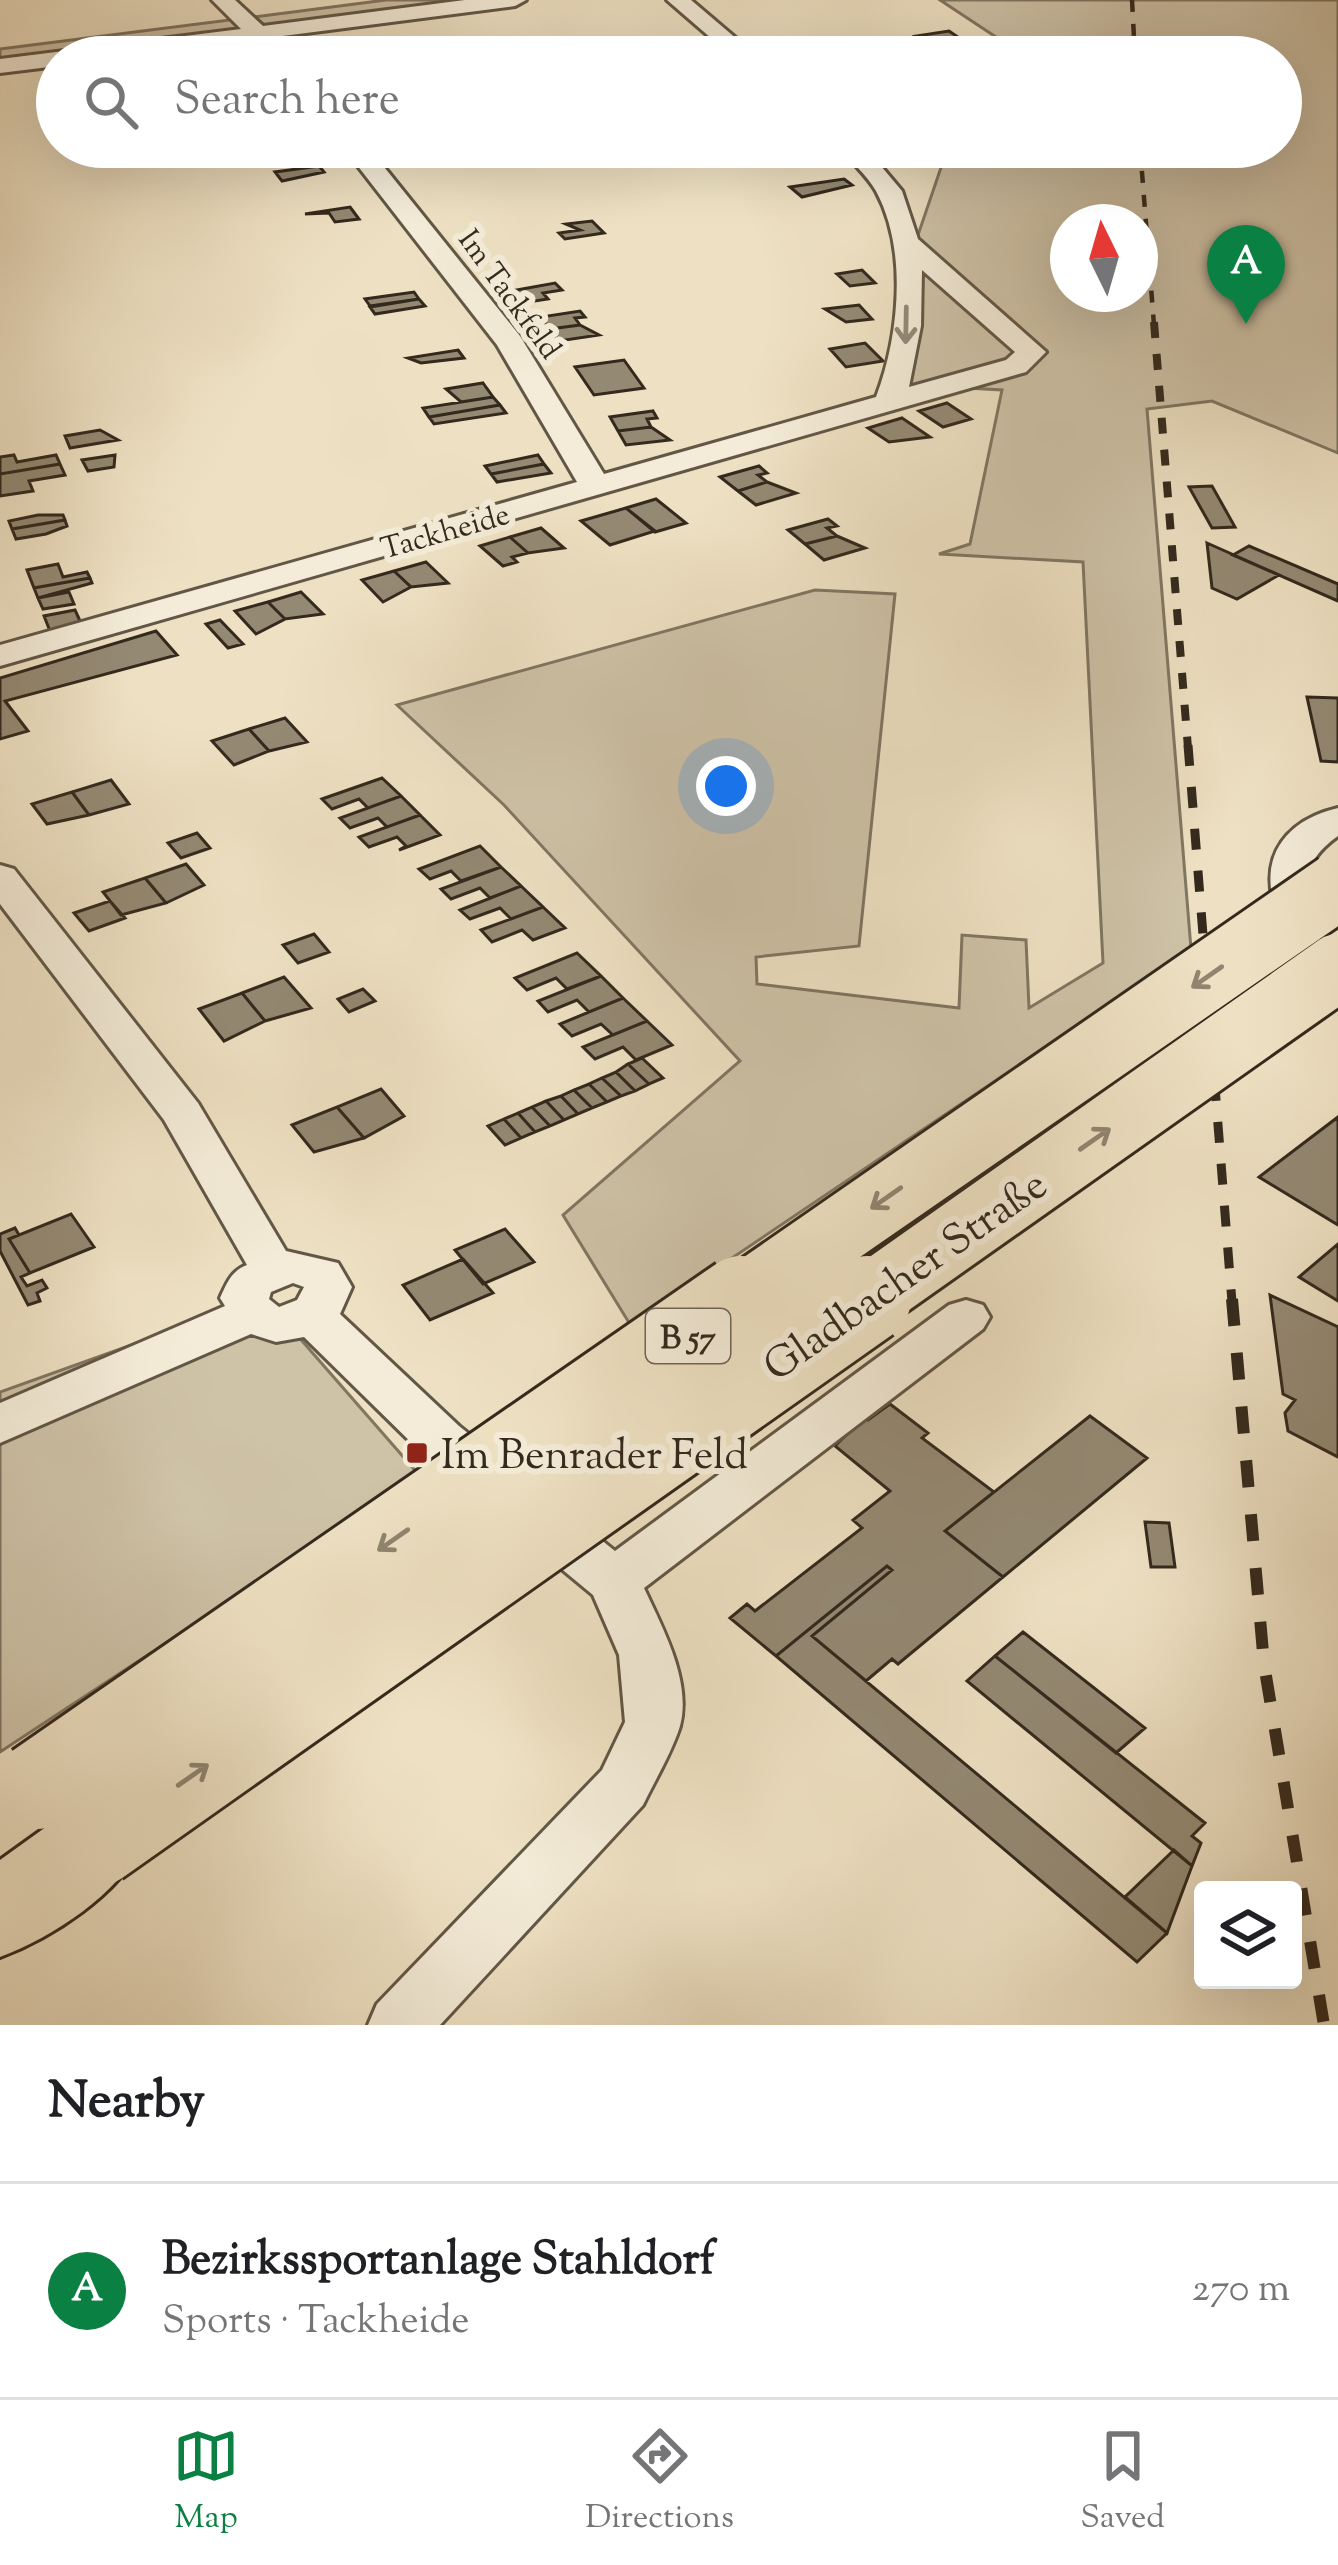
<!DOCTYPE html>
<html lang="en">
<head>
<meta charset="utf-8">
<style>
  :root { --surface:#fff; --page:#f2f2f2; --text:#202124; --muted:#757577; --line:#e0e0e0; --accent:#0b8043 }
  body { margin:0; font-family:"Sorts Mill Goudy",serif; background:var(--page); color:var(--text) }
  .controls { position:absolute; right:36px; bottom:36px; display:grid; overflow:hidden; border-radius:12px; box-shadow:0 12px 48px #0002 }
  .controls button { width:108px; height:108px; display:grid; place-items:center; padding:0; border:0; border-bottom:3px solid var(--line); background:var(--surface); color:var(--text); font:60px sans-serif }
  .compass { position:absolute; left:1050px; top:204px; width:108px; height:108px; border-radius:50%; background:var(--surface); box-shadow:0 12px 48px #0002; rotate:355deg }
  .you { position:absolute; left:726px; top:786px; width:42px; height:42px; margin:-30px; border:9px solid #fff; border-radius:50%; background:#1a73e8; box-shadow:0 0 0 18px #1a73e833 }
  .badge { display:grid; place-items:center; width:78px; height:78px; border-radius:50%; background:var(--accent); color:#fff; font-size:39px; font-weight:700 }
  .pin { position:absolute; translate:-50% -99px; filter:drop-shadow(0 3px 6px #0008) }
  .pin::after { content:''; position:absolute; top:63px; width:42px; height:36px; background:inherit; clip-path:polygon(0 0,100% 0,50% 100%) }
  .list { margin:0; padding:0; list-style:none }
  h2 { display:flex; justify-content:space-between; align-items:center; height:156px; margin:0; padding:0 48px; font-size:51px }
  h2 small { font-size:39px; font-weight:400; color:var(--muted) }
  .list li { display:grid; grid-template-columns:78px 1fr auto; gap:36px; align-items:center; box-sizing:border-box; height:216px; padding:0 48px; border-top:3px solid var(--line) }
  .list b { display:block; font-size:45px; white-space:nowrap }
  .list p { margin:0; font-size:39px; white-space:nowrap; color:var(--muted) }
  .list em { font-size:39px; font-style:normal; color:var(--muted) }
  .icon { flex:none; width:66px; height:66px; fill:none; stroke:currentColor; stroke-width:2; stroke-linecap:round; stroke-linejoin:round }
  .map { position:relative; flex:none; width:1338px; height:2025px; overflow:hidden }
  .search { position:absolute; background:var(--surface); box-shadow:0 12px 48px #0002; left:36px; right:36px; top:36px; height:132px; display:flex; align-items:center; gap:30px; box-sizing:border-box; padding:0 42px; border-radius:66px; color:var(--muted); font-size:45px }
  .sheet { height:372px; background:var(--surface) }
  nav { display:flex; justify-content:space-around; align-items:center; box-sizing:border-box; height:168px; border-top:3px solid var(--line); background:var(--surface); font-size:33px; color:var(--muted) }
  nav a { display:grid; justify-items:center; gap:6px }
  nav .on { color:var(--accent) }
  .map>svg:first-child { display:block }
  .green { fill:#cec2a7; stroke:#807662; stroke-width:3; fill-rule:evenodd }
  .building { fill:#948973; stroke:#33291d; stroke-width:3 }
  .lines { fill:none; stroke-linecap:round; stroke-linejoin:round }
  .street-casing { stroke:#625746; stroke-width:6 }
  .primary-casing { stroke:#33291d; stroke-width:6 }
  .street { fill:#f4ecd8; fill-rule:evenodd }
  .primary { fill:#eee1c3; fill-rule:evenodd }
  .rail-far3 { stroke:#33291d; stroke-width:4.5; stroke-dasharray:12 12; stroke-linecap:butt }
  .rail-far2 { stroke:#33291d; stroke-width:8; stroke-dasharray:16 16; stroke-linecap:butt }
  .rail-far1 { stroke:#33291d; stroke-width:9; stroke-dasharray:21 21; stroke-linecap:butt }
  .rail { stroke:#33291d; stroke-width:12; stroke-dasharray:27 27; stroke-linecap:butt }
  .primary-bridge-far1-casing { stroke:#33291d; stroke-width:72; stroke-linecap:butt }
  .primary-bridge-casing { stroke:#33291d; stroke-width:92; stroke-linecap:butt }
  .primary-bridge-far1 { stroke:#eee1c3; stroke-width:66 }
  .primary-bridge { stroke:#eee1c3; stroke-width:86 }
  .oneway { stroke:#948a7a }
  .oneway2 { stroke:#908570 }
  .poi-dot { fill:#8f2418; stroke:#f4ecd8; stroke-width:4.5 }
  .labels { text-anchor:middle; stroke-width:12; stroke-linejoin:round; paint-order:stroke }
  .far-street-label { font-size:30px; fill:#33291d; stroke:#f4ecd8 }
  .shield { fill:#f4ecd8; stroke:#6d6455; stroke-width:3 }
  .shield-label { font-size:33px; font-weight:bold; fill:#33291d }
  .near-street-label { font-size:42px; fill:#33291d; stroke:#f4ecd8 }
  .near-poi-label { font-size:42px; fill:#33291d; stroke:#f4ecd8; text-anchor:start }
</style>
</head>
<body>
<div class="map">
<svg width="1338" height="2025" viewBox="0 0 1338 2025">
  <rect width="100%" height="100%" fill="#eee1c3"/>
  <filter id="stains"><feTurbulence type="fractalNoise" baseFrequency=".00167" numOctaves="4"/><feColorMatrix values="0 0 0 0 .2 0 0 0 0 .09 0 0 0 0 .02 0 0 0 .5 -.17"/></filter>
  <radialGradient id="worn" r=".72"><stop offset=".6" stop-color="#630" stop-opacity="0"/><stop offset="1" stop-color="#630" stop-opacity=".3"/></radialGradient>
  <path class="green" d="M386,0h111l-231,30 -12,-13z
    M940,0h398v453l-126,-52 -65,8 44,540 -560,377 -68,-111 177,-154 -236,-256 -107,-100 418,-115 80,4 -36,352 -103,11 1,27 202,24 3,-73 64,5 3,68 74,-45 -20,-401 -144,-8 31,-10 32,-154 -106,-6 22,-149 30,-88h333v-90h-282v-18zM1068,222h72v72h-72z
    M237,19l11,13 -248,32v-15z
    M198,1321l98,13 124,142 -420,276v-360z"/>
  <path class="building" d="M949,31l16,11h-39l-10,-6z
    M969,45l17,12h-44l-9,-7z
    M319,166l5,6 -42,9 -7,-9z
    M844,179l8,6 -50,12 -12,-10z
    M350,207l9,12 -24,3 -6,-9 -24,1z
    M592,221l12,12 -39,6 -6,-6 21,-3 -14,-6z
    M862,270l13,13 -25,3 -13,-12z
    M555,283l7,7 -19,3 5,6 -26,4 -11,-12z
    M414,292l5,7 -49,7 -5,-7z
    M419,299l6,7 -50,8 -5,-7z
    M859,305l13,14 -26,3 -21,-13z
    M580,311l5,6 -10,1 5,7 -30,4 -9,-12z
    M580,325l19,10 -40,6 -9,-12z
    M865,343l18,18 -37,6 -16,-18z
    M458,350l6,8 -43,5 -13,-5z
    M624,360l20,28 -50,7 -19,-28z
    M483,383l10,14 -32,5 -15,-13z
    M493,397l7,8 -71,12 -6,-9z
    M947,403l24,16 -28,8 -24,-16z
    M500,405l6,8 -72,11 -5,-7z
    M653,411l4,7 -10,1 4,8 -33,4 -8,-14z
    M902,418l28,19 -41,5 -21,-14z
    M651,427l19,13 -44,5 -8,-14z
    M100,430l18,10 -48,8 -5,-12z
    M14,455l3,7 39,-7 4,9 -60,10v-17z
    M115,455l-1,12 -26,4 -6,-11z
    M538,455l6,9 -53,10 -6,-8z
    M60,464l5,11 -36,6 4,10 -33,5v-22z
    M544,464l7,9 -54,9 -6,-8z
    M759,466l8,7 -9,2 9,7 -29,9 -18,-14z
    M767,482l29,11 -40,12 -18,-14z
    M1212,486l23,41 -23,1 -23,-41z
    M656,499l30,24 -31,9 -29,-24z
    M626,508l29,23 -45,14 -29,-24z
    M38,515h25l2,5 -53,9 -3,-8z
    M828,519l9,7 -10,2 10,8 -32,8 -17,-14z
    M65,520l2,6 -21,8 -30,5 -4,-10z
    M541,528l23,20 -36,5 -18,-16z
    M837,536l28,12 -41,12 -19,-16z
    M510,537l18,16 -16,4 5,5 -14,4 -23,-20z
    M1207,543l72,32 -42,24 -25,-11z
    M1249,546l89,38v17l-105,-46z
    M426,562l22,21 -37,4 -17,-16z
    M58,564l5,13 24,-5 3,6 -56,10 -7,-18z
    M394,571l17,16 -28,15 -21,-22z
    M90,578l2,5 -54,15 -4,-10z
    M69,592l5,12 -31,5 -5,-11z
    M301,592l22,22 -38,5 -17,-17z
    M268,602l17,17 -29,15 -21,-23z
    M75,610l6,13 -31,8 -6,-15z
    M220,620l23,24 -15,4 -22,-24z
    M156,631l21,24 -172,46 23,30 -28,8v-61z
    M1307,697l31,1v64l-17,-1z
    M285,718l22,24 -38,9 -20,-22z
    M249,729l20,22 -35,14 -22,-24z
    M382,778l19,18 -33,12 -9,-9 -27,10 -10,-10z
    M111,780l18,24 -40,11 -17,-23z
    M72,792l17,23 -42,9 -15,-20z
    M401,796l19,19 -33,12 -9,-9 -28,10 -10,-10z
    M420,815l20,20 -41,15 7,-4 -9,-9 -28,10 -10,-10z
    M197,833l13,15 -29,10 -13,-15z
    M480,846l21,21 -40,14 -10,-10 -21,8 -11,-10z
    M186,864l18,21 -38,18 -21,-25z
    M501,867l20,19 -31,12 -10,-10 -29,11 -10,-10z
    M145,878l21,25 -45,12 -18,-23z
    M521,886l22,21 -32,12 -11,-11 -30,11 -10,-9z
    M110,901l15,17 -36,13 -15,-18z
    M543,907l22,21 -32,12 -11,-10 -30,12 -11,-12z
    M314,934l15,18 -31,11 -15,-18z
    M577,953l24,23 -34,13 -11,-11 -29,12 -12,-12z
    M601,976l22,22 -34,14 -12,-12 -29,12 -10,-11z
    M284,977l27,31 -46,13 -23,-28z
    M363,989l12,12 -26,11 -11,-13z
    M242,993l23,28 -41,20 -25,-32z
    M623,998l24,23 -34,14 -12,-11 -29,12 -12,-12z
    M647,1021l25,24 -36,15 -13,-13 -28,12 -12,-12z
    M642,1058l21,20 -14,6 -21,-20z
    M628,1064l2,2 19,18 -14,7 -19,-19z
    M616,1072l19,19 -14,5 -19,-18z
    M602,1078l19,18 -14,6 -18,-18z
    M589,1084l18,18 -15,6 -18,-18z
    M381,1089l23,27 -40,22 -27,-31z
    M574,1090l18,18 -14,6 -17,-18z
    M561,1096l17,18 -14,6 -18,-19z
    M546,1101l18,19 -14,6 -18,-19z
    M337,1107l27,31 -50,14 -22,-27z
    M532,1107l18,19 -15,6 -17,-19z
    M518,1113l17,19 -14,6 -17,-19z
    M1338,1117v108l-79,-48z
    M504,1119l17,19 -16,7 -17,-19z
    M71,1214l23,33 -64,26 -21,-34z
    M15,1228l4,7 -10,4 21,34 -9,4 6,9 15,-6 5,8 -10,5 3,8 -12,4 -28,-54v-17z
    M505,1229l29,33 -51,22 -28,-34z
    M1338,1244v57l-39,-24z
    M463,1259l30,34 -63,27 -27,-35z
    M1270,1295l68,32v130l-50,-26 -3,-18 10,-13 -12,-6z
    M890,1404l38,29 -6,5 72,54 -49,39 58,46 -105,87 -6,-5 -26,22 -54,-45 80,-66 -5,-4 -111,90 -46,-38 17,-14 8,7 107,-83 -9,-8 37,-29 -55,-45 29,-29 4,3z
    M1090,1416l57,42 -144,119 -58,-46z
    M1145,1522l24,1 6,44h-24z
    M887,1566l5,4 -80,66 355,297 -30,29 -361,-306z
    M1023,1632l122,96 -29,25 -121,-97z
    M995,1656l210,167 -13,13 9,7 -9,23 -225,-185z
    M1174,1850l18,16 -25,67 -42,-36z"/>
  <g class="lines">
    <defs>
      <path id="street" d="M212,0h23l28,26 202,-26h61l-11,6 -240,31 10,11 -11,7 -21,-15 -131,17h-65v9l-57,7v-14l241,-30z
        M667,0h24l67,57h-25z
        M343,147h25l152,189 84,138 272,-77c23,-60 32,-147 0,-206 -9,-16 -25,-29 -36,-44h25l37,44 16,48 128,113 -20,20 -1026,294v-21l577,-163 -80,-137zM922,270l93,82 -9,8 -97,27 12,-61z
        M1338,808v28c-40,28 -36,56 -12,95l-6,9h-28c-39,-57 -26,-115 46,-132z
        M0,865l14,4 184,234 88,148 52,12 14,24 -12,27 119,112 156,125 334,-246 17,-5 17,5 7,12 -7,12 -339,259c18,39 48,93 36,138 -8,26 -25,54 -37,79l-203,220h-72l9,-21 225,-234 23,-48 -6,-67 -26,-60 -170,-141 -119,-117 -28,5 -25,-8 -251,109v-40l225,-97 -5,-8c7,-15 11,-27 27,-33l-83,-145 -164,-216zM293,1283l11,4 -7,13 -18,7 -10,-8 2,-7z"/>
      <path id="primary" d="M97,1802l33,12 13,29c-24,51 -90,94 -143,114v-97l64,-46z"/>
    </defs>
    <use href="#street" class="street-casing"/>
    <use href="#primary" class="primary-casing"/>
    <use href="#street" class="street"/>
    <use href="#primary" class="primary"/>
    <path class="rail-far3" d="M1132,0l3,57
      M1140,147l14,178"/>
    <path class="rail-far2" d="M1154,322l34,426"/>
    <path class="rail-far1" d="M1188,745l44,557"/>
    <path class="rail" d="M1232,1299l32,365 60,361"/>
    <defs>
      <path id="primary-bridge-far1" d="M737,1302l601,-416
        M863,1302l475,-335"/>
      <path id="primary-bridge" d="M37,1786l704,-487
        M97,1843l771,-544"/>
    </defs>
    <use href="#primary-bridge-far1" class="primary-bridge-far1-casing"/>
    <use href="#primary-bridge" class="primary-bridge-casing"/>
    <use href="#primary-bridge-far1" class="primary-bridge-far1"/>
    <use href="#primary-bridge" class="primary-bridge"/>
  </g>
  <defs><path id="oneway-shaft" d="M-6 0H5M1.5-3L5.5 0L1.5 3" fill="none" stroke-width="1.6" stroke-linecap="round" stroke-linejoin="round" transform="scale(3)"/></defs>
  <use class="oneway" href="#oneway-shaft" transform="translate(906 325) rotate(91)"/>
  <g class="oneway2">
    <use href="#oneway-shaft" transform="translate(1207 977) rotate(145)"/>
    <use href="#oneway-shaft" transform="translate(1095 1139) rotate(-35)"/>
    <use href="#oneway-shaft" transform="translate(886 1198) rotate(145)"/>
    <use href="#oneway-shaft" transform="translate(393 1540) rotate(145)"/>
    <use href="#oneway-shaft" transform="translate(193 1775) rotate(-35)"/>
  </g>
  <rect class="poi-dot" x="405" y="1441" width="24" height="24" rx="6"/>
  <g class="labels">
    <g class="far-street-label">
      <text transform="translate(510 294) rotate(54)" y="10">Im Tackfeld</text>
      <text transform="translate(445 531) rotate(-16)" y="10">Tackheide</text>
    </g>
    <rect class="shield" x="646" y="1309" width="84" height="54" rx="9"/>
    <g class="shield-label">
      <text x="688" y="1348">B 57</text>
    </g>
    <g class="near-street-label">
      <text transform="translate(904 1274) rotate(-35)" y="15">Gladbacher Straße</text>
    </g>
    <g class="near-poi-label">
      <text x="441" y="1468">Im Benrader Feld</text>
    </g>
  </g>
  <rect width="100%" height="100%" filter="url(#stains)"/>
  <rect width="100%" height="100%" fill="url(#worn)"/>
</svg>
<div class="controls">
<button><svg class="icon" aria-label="layers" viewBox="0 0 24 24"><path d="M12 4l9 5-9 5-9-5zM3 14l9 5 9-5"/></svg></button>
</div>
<svg class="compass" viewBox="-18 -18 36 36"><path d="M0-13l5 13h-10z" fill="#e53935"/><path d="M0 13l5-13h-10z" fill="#757577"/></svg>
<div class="you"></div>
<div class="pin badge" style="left:1246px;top:324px">A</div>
<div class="search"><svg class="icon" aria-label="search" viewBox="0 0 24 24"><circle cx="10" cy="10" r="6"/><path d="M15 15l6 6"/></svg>Search here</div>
</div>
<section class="sheet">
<h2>Nearby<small></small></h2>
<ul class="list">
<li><span class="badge">A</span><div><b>Bezirkssportanlage Stahldorf</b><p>Sports · Tackheide</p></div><em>270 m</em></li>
</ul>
</section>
<nav>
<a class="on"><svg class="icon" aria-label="map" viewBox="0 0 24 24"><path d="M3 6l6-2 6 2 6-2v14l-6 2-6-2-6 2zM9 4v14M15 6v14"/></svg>Map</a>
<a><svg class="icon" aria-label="directions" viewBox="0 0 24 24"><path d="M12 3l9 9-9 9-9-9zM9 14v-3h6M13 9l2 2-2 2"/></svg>Directions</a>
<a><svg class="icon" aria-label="saved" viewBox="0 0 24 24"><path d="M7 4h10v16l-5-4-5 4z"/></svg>Saved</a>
</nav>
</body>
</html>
